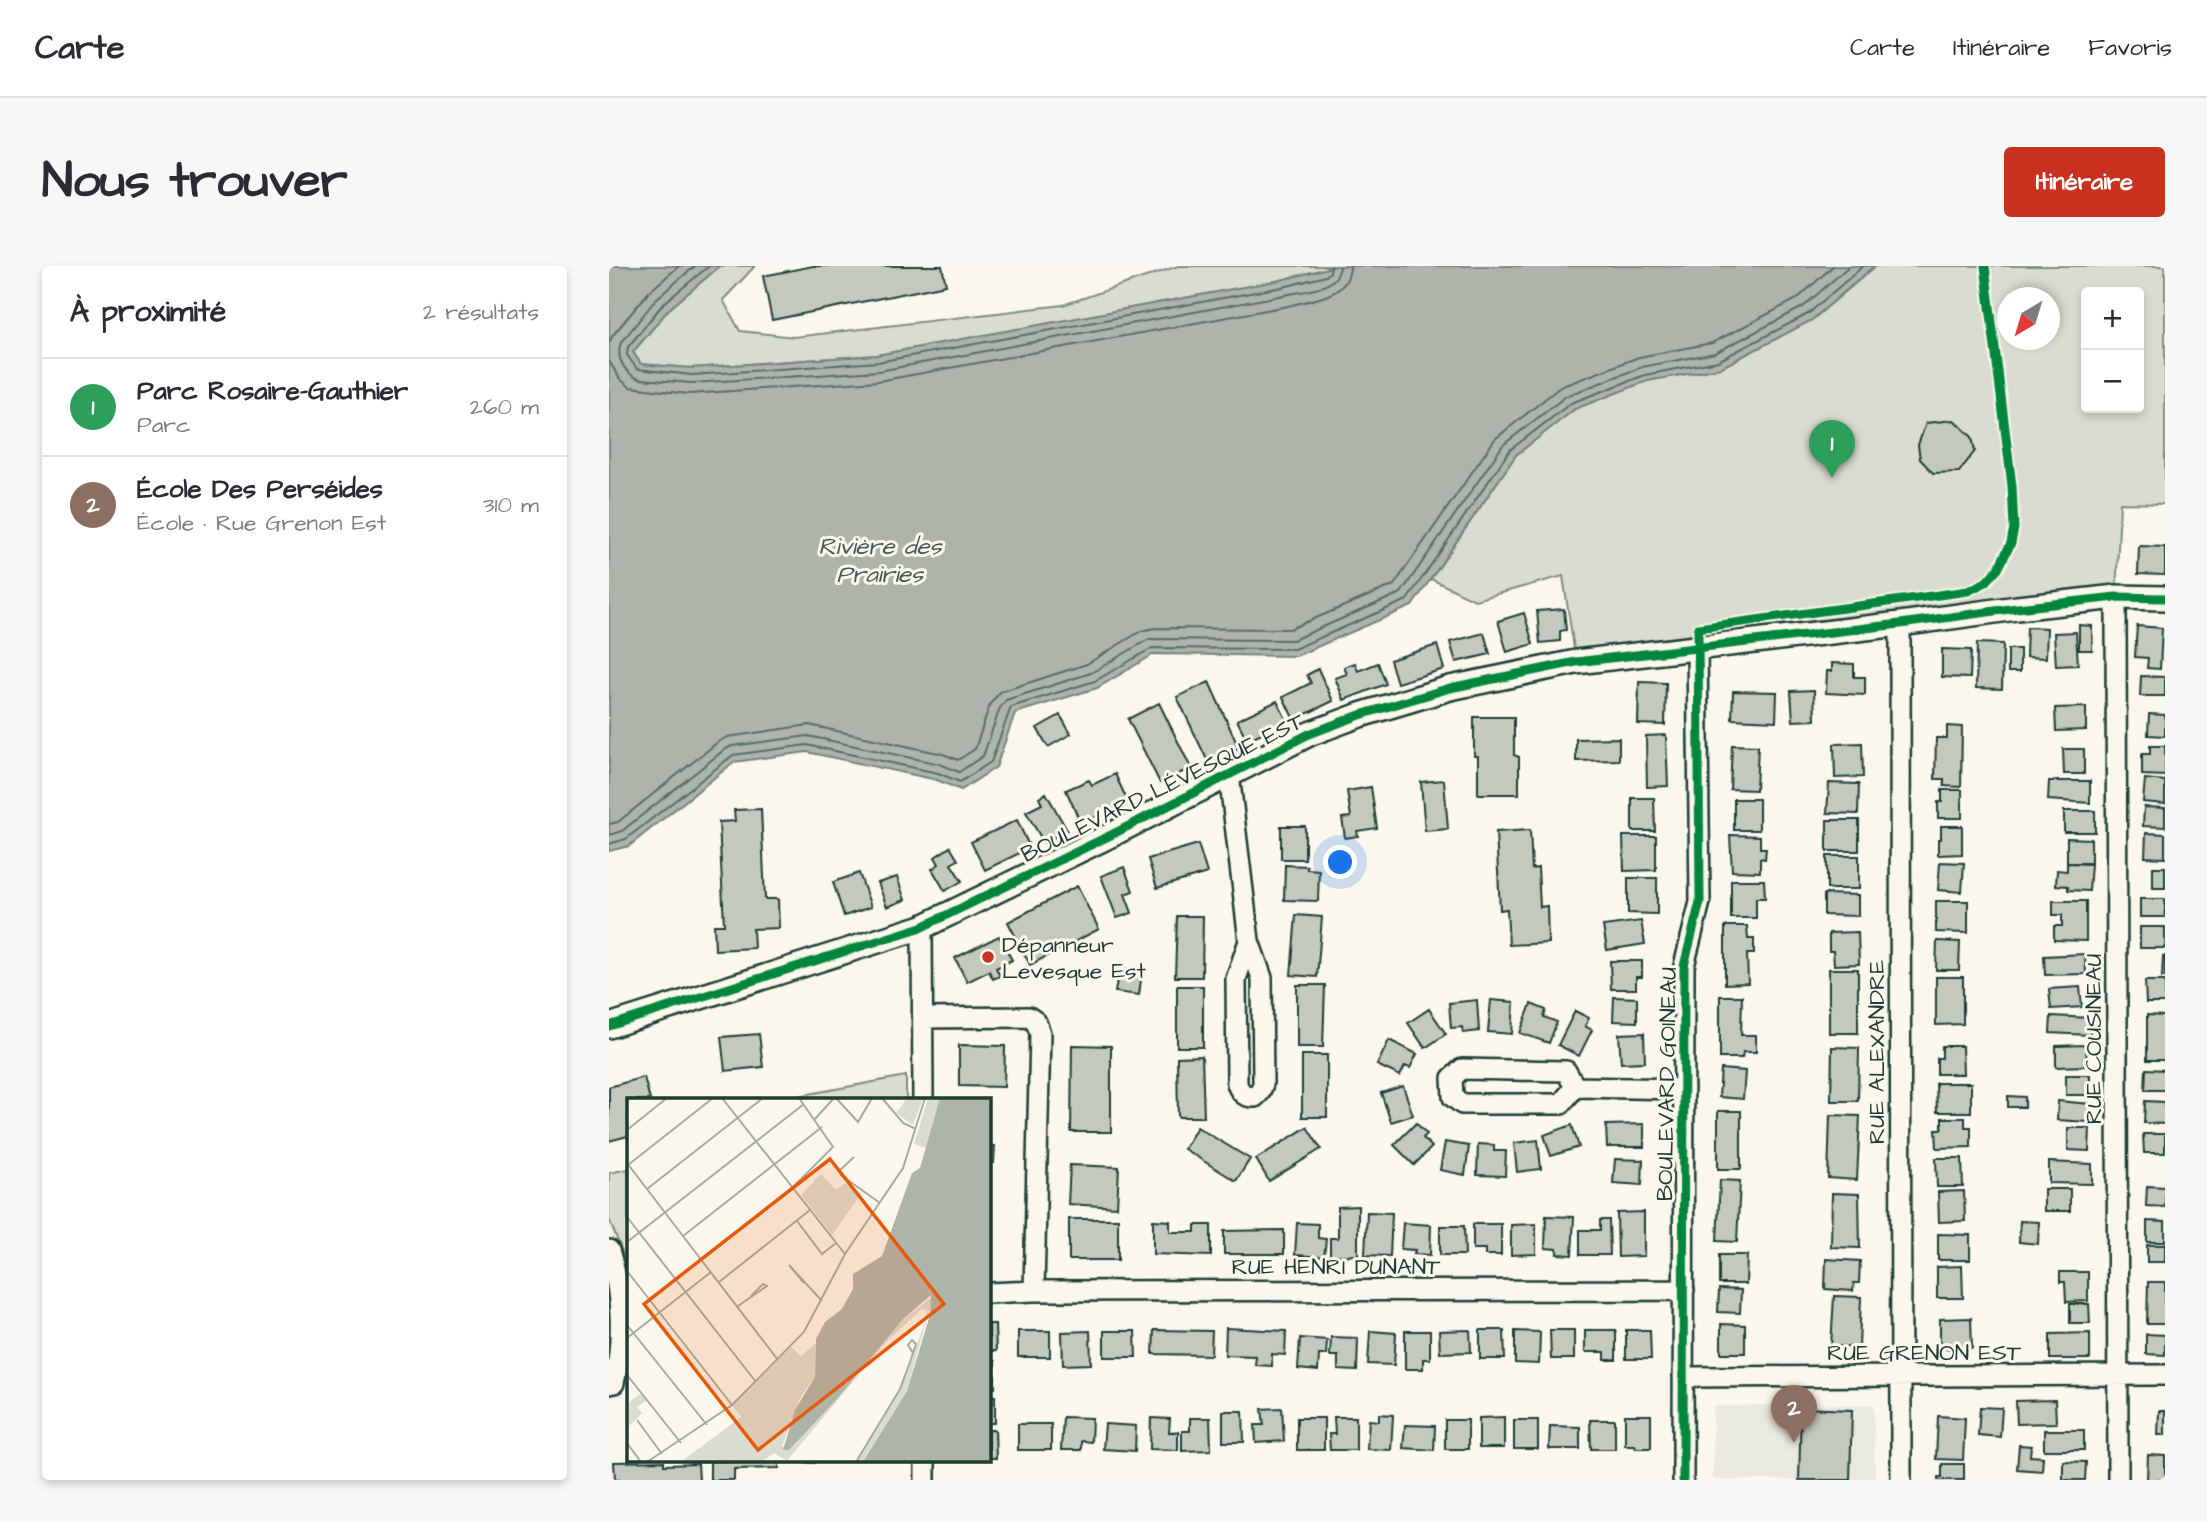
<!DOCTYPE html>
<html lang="fr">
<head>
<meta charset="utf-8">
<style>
  :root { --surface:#fff; --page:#f7f7f7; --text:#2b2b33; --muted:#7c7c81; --line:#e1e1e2; --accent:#c8321e }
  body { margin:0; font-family:"Architects Daughter",sans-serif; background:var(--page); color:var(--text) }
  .controls { position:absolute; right:21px; top:21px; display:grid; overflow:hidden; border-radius:7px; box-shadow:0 4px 10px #0003 }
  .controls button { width:63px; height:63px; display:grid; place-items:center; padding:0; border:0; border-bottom:2px solid var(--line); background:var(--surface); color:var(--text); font:35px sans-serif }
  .compass { position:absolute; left:1388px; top:21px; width:63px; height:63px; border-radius:50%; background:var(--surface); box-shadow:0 4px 10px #0003; rotate:218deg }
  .you { position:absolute; left:732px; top:597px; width:24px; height:24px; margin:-18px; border:5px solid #fff; border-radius:50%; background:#1a73e8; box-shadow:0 0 0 10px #1a73e833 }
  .badge { display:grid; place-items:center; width:46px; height:46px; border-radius:50%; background:var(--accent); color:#fff; font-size:23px; font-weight:700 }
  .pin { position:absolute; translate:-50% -58px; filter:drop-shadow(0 2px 4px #0008) }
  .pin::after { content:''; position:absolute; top:37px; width:24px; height:21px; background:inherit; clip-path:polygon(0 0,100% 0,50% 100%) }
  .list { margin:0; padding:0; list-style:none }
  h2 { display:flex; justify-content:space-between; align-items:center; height:91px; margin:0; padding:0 28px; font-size:30px }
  h2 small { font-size:23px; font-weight:400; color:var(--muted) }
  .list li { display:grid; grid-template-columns:46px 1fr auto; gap:21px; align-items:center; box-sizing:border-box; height:98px; padding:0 28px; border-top:2px solid var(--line) }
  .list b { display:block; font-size:26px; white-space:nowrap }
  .list p { margin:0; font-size:23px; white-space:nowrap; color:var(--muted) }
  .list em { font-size:23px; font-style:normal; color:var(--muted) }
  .map { position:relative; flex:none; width:1556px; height:1214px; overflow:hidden; border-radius:7px }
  header { display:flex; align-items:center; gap:42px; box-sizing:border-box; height:98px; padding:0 35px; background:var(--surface); border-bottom:2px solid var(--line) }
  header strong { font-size:33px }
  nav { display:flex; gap:38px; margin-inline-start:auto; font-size:24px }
  .intro { display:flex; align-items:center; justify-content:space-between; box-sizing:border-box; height:168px; padding:0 42px }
  h1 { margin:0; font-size:49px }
  .button { padding:18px 32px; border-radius:7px; background:var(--accent); color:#fff; font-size:24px; font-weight:700 }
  main { display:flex; gap:42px; padding:0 42px }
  aside { flex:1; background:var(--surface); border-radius:7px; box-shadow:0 4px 10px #0003 }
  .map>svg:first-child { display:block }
  .built { fill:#eae9de }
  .green { fill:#dbdcd1; stroke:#7d8c82; stroke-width:2; fill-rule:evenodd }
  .water { fill:#adb4aa; stroke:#74847b; stroke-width:2 }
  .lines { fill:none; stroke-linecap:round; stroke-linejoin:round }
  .shore { stroke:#586d63; stroke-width:2 }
  .building { fill:#c4c9be; stroke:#1f3d34; stroke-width:2 }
  .minor-casing { stroke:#1f3d34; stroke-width:24 }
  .tertiary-casing { stroke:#1f3d34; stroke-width:28 }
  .minor { stroke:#fbf7ec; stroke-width:19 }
  .tertiary { stroke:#fbf7ec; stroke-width:23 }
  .cycleway-casing { stroke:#fbf7ec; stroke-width:13 }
  .cycleway { stroke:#00873e; stroke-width:9 }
  .poi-dot { fill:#c8321e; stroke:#fbf7ec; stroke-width:2.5 }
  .labels { text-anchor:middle; stroke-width:6; stroke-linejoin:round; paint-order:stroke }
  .street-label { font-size:23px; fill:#1f3d34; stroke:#fbf7ec }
  .poi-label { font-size:23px; fill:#1f3d34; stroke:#fbf7ec; text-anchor:start }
  .water-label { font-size:24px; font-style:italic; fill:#425b52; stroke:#fbf7ec }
  .inset-road { fill:none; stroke:#a3ada2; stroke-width:2 }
  .view { fill:#e8590c; fill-opacity:0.15; stroke:#e8590c; stroke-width:3.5 }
  .inset-edge { fill:none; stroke:#1f3d34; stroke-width:3.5 }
</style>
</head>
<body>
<header>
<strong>Carte</strong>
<nav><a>Carte</a><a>Itinéraire</a><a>Favoris</a></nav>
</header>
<div class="intro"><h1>Nous trouver</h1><a class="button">Itinéraire</a></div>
<main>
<aside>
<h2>À proximité<small>2 résultats</small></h2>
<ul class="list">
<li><span class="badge" style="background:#2e9e5b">1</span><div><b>Parc Rosaire-Gauthier</b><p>Parc</p></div><em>260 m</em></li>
<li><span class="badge" style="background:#8d6e63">2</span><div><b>École Des Perséides</b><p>École · Rue Grenon Est</p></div><em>310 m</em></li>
</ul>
</aside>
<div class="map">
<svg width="1556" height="1214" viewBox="0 0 1556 1214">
  <rect width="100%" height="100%" fill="#fbf7ec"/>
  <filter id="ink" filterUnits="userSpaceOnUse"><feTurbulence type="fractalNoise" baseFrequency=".0143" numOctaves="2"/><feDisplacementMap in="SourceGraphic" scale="14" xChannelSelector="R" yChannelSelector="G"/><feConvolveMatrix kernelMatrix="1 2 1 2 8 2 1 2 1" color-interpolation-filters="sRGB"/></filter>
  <g filter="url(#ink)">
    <path class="built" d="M1265,1138l1,76h-162v-74z"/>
    <path class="green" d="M111,0h35l-32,34 17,31 54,6 269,-32 115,-39h158l-55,14 -404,75 -186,13 -50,-4 -8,-12 35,-42z
      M1267,0h289v238l-45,-1 -4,94 -540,65 -13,-86 -88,24 -44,-21 85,-124 59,-47 72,-27 73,-13 92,-48zM1477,26h53v116h-53zM1398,32h42v42h-42z
      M297,810v24h-125l1,-1z
      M19,903v110l-3,-20 -16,-40v-46z"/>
    <path class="water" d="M0,0h111l-52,44 -35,42 8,12 50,4 186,-13 404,-75 55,-14h538l-62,54 -92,48 -73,13 -72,28 -59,46 -104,151 -116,50 -142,-2 -57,34 -82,25 -19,54 -35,23 -24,-10 -130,-28 -73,10 -105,84 -20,5z"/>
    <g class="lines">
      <path class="shore" d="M86,0l-39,33 -35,44c-6,15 4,31 19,36l52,4 187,-12 406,-76c18,-4 53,-5 55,-29
        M100,0l-46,38 -35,43 -1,8 10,14 55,6 186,-13 405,-75 43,-11 4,-4 1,-6
        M0,77l4,-8 36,-43 30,-26
        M0,95l11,18 10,8 59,7 190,-13 409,-75c24,-7 61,-8 62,-40
        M0,558l9,-2 100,-80 9,-5 82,-12 134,29 15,6 17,-11 15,-45 10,-12 87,-28 54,-33 14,-3 135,1 104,-44 101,-146 65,-52 79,-30 73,-14 85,-44 36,-33
        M0,569l13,-4 102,-81 8,-4 76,-10 132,28 19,8 24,-16 17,-48 6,-8 85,-27 58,-34 144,1 108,-47 102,-148 63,-49 76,-29 73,-14 88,-46 46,-41
        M0,578l17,-5 107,-84 74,-10 131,28 22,9 31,-20 20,-55 84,-26 57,-33 142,1 113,-49 103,-150 61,-47 74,-28 73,-14 90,-47 55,-48"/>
    </g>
    <path class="building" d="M204,0h129l4,19 -174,35 -9,-44z
      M1345,154l18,17 3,14 -16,21 -26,1 -13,-14 -2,-14 8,-22z
      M1530,280l26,1v28l-27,-1z
      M955,343l2,21 -6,1v10l-20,2 -3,-32z
      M915,347l9,31 -26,8 -9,-31z
      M1470,359l13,1v24h-13z
      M1528,360l25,2 -2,41 -13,-1 1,-10 -13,-1z
      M1418,361l20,1 -1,30 -20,-1z
      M1467,366l2,33 -22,1 -2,-33z
      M875,367l6,21 -34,8 -6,-20z
      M1368,377l26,1 -1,45 -26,-1z
      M828,379l7,24 -47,14 -7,-23z
      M1333,383l29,1 -1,28 -28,-1z
      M1399,383h12v23h-12z
      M746,397l3,8 20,-8 8,21 -42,16 -9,-22 12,-4 -3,-7z
      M1223,397l22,1v13h11v18l-39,-2 1,-22h5z
      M709,403l15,32 -39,19 -11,-23 28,-14 -4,-8z
      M1532,410l24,1v19h-25z
      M600,416l30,66 -31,14 -31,-65z
      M1030,416l27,1 -1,42 -27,-1z
      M1205,424l1,30 -22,1 -2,-30z
      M1124,425l44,1 -1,29 -44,-2z
      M668,435l10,20 -40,19 -10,-20z
      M550,437l32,65 -31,15 -32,-64z
      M1477,441v23l-30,1 -1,-23z
      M1540,448l16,1v21l-17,-1z
      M451,449l11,19 -23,13 -11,-19z
      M865,451h40v38l5,2v37h-41v-38h-4z
      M1338,460l15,1 -1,60 -17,-1v-7h-9l1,-41h11z
      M1057,469l2,51 -21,1 -1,-51z
      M1010,472v22l-43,1v-22z
      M1253,477l1,34 -28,1 -1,-34z
      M1123,479l26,1 -2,44 -26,-1z
      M1541,480h15v30l-23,-1v-21h8z
      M1454,483h21v25h-20z
      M506,508l13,28 -47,22 -15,-34 23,-10 3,5z
      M1536,513l20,2v23l-22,-2z
      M835,514l4,49 -23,2 -4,-49z
      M1440,515h41v22l-42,-3z
      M1220,517l30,1 -1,30 -31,-1z
      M762,521l6,41 -20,3 1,5 -13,2 -3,-20 9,-1 -4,-26z
      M1333,524h20v28h-24v-16h4z
      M437,527l21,37 -23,13 -18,-31 16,-8 -3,-6z
      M1023,532h22l1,33h-23z
      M1125,533h25v31h-25z
      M1535,541l21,1v19l-22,-1z
      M152,543l4,90h13l1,29 -26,1 1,19 -39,2 -1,-25h10l-5,-103 16,-1 -1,-11z
      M1455,545h31v21h-31z
      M408,554l13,28 -45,22 -14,-28z
      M1218,554h32v31h-32z
      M672,560h24v33h-24z
      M1332,560h21v28l-24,1v-16h3z
      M921,564l2,39 6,-1 2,39 7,-1 1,37 -39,2 -2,-36 -7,1 -4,-78z
      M1537,567l19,1v24l-20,-1z
      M1121,569l30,1v12h6l-1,11 -5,-1v14l-28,-1z
      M1014,570h33v34l-32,1z
      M1458,572l24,1v24h-24z
      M589,578l9,29 -50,15 -9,-29z
      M341,581l8,13 -7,4 11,17 -17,10 -13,-22 7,-5 -4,-7z
      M1218,590h32v33h-32z
      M1331,596l24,1 -2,29 -24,-2z
      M1458,597l24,1 -2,27 -21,-1v-4l-12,-1 1,-15 10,1z
      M676,599l22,1v3l12,1 -1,31 -34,-1z
      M515,601l9,24 -8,3 7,19 -15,5 -16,-42z
      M1544,601h12v21h-12z
      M250,607l12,34 -27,9 -11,-34z
      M288,611l8,23 -18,7 -9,-24z
      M1019,612h29v36l-29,-1z
      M1122,614h33l1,18h-9v20h-25z
      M468,620l22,43 -69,36 -22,-43z
      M1215,628l34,1v21l-34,-1z
      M1531,633h25v18h-25z
      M1327,635h32v32l-32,-1z
      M1444,635h33v40l-32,-1v-14h8v-11h-9z
      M687,649l26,2 -5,60 -26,-2z
      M568,650h26l-1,61h-27z
      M1032,655l4,23 -38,6 -4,-24z
      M1116,660h22l1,13h6v15h-7l1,29 -23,1z
      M1531,661h25v21h-25z
      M1249,666l1,32 -25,1 -1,-14h-4v-18z
      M390,670l13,24 -16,8 4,8 -7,3 -4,-8 -22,11 -12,-24z
      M1328,675l23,1 -1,28h-23z
      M1476,688l1,20 -41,1 -1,-19z
      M1554,690h2v21h-3z
      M1001,695h32v16h-6v12h-25z
      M510,703l23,3 -3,23 -24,-3z
      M1220,703h29v64h-29z
      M1327,711h27v47l-27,1z
      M1536,715h20v22h-19z
      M688,719h28l-2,62h-26z
      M568,720h26v61h-26z
      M1471,721l2,20 -31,2 -2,-20z
      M1111,730h22l-1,39h15v17h-13l-1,6h-22z
      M1005,731l23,1v24l-24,-1z
      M868,734l2,31 -16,2 -1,-6 -11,1 -2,-25z
      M882,734l23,2 -2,32 -24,-2z
      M922,738l15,6 -2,7 13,5 -8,21 -29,-10z
      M820,743l17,25 -21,14 -17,-25z
      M966,745l14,7 -4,8 7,4 -13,26 -21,-11z
      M1538,749l18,1v44h-18z
      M1442,750l40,2 -1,17 -40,-2z
      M1035,767l1,29 -24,1 -2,-29z
      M150,768l4,33 -38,4 -4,-34z
      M780,774l28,14 -7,14 -5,-2 -5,10 -23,-11z
      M350,779l46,1 -1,41 -45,-1z
      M463,779l39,1v86h-40z
      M1477,779l1,21 -31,1v-21z
      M1333,780h20l1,28h-26v-16h5z
      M1223,781l27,1 -1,53h-27z
      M693,789h25v62h-25z
      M593,790l2,61h-26l-1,-60z
      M1112,803l24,2 -2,28 -24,-2z
      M1537,803l19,1v20h-20z
      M1457,809h24v20h-24z
      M35,811l6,23h-22v36l-19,5v-54z
      M1327,817h35v29h-34z
      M794,820l10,29 -22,7 -10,-29z
      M1399,830l17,1v10h-17z
      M1449,835l32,3 -2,18 -31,-2z
      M1536,835l20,1v22l-21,-1z
      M1109,845h23v58h-23z
      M1221,849l30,1 -3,64 -29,-2z
      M1333,852h23v9h6v20l-34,1 -1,-19h6z
      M807,857l11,11 -4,4 9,9 -18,18 -20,-20z
      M1035,858v23h-37l-1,-22z
      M963,859l7,22 -28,9 -7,-21z
      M588,861l53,32 -14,22 -52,-32z
      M698,861l14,22 -52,32 -13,-22z
      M1459,862h22l-1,23 -21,-1z
      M1534,868h22v19h-21z
      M929,874l3,29 -24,3 -3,-29z
      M836,876l24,4 -4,29 -25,-5z
      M869,878l16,1v6h12l-1,25 -28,-1z
      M380,880h6l-1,17h-5z
      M1327,892h26l1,29h-26z
      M1006,893l28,1 -1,25 -29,-2z
      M1440,896l43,2v20l-43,-1z
      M461,899l49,2 -2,40 -49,-3z
      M1111,914l20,1 -3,61 -20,-1z
      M1538,920l18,1v20l-19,-1z
      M1435,923h26v22h-26z
      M1355,925l1,30 -26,1 -1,-30z
      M1223,927l27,1 1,54 -29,-1z
      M749,940v49l-28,1v-18h8v-31z
      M758,946l25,1 -2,43 -25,-1z
      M1035,946v44l-26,1 -1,-44z
      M937,950l28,1 -2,38 -15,-1v-5l-12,-1z
      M460,953h49v41h-49z
      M544,954l17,1v11h25v-7h16v31l-58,-2z
      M991,954h9l1,35h-30v-25h20z
      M1411,955l19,1 -1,22 -19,-2z
      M1538,955l18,1v20h-18z
      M688,957l21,1v14l8,1 -2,18 -29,-2z
      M794,957l28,2 -1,30 -16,-1 1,-4 -14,-1z
      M864,958h28v31h-16v-6h-12z
      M927,958v30l-25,1v-30z
      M831,960h24l1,29h-25z
      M675,964v24h-60v-23z
      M1329,968l32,1v25h-32z
      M1538,979h18v17h-18z
      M1110,989h28l-1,29h-27z
      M1217,993l34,2 -1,22h-5l-1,8 -28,-2z
      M1353,1000l1,32h-26v-31z
      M1451,1006h28v29l-22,1 -1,-20h-5z
      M1539,1016h17v42h-18z
      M1110,1023l22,1 -1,23 -22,-1z
      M1225,1030l27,1 -2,50 -28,-1z
      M1461,1038h19l1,19h-20z
      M1362,1052l1,30 -32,1v-30z
      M380,1058h6l1,27h-7z
      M1112,1058l24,1v28h-24z
      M617,1062l60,3 -1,24 -13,-1v12l-17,-1 1,-9 -31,-1z
      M545,1064l58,1 -1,24 -58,-1z
      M861,1064l1,22 -31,1 -1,-22z
      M871,1064h24l1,29h-25z
      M941,1064h24v29h-23z
      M976,1064h31v30h-11v-8h-20z
      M1017,1064h24l1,29h-25z
      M409,1065h32v26h-32z
      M481,1065l1,33 -28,1 -1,-33z
      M495,1065h31l1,26h-32z
      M761,1065l26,2 -2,32 -26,-1z
      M796,1065h25v28h-7v10h-18z
      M906,1065l25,1 -1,32 -24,-1z
      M1481,1067v26h-40v-25z
      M1537,1068l19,1v20l-19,-1z
      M722,1071l27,1 -1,33 -19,-1v-14h-8z
      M691,1072l27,2 -1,15h-7l-1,16 -20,-2z
      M380,1095h6v27h-6z
      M380,1130h6v27h-6z
      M1446,1134l1,23 -39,1 -1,-23z
      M1371,1141l22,1 -2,29 -22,-2z
      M673,1142l2,33 -28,2 -1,-18h9l-2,-16z
      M1192,1142l51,2 -2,70h-51z
      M614,1145h20l1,31h-21z
      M1550,1145h6v24h-7z
      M770,1148l14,1 -2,35 -24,-1 2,-29 10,1z
      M1016,1149h26v33h-15l-1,-3h-10z
      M1329,1150l27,2 -2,42 -27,-1z
      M454,1151l29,1 -1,24 -10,-1v9h-20z
      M725,1151h22v33h-26l-1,-16h6z
      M895,1151v31h-25v-30z
      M542,1152l19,1 -1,13h9v18l-28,-1z
      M581,1152h20l1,32 -29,1v-20h8z
      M688,1152h27v32h-27z
      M836,1154h23v29h-23z
      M905,1154h24v29h-24z
      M981,1154h25v29h-24z
      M409,1158h33v26h-33z
      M496,1158l31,2 -1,25 -32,-2z
      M796,1159l30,1 -1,24 -31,-2z
      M941,1160l30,1v22h-31z
      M380,1164h6l1,28h-7z
      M1435,1164h40v20h-40z
      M1410,1179l12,1 -1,10 13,1 -1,14 -25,-2z
      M1539,1189l17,1v24h-18z
      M55,1195v4l34,-1 1,16h-84l-1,-18z
      M101,1195h69v7l-45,1v11h-24z
      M179,1195h27v2z
      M1454,1195l23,1 -1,18h-22z
      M1333,1198h22v16h-26v-3h4z"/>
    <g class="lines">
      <defs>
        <path id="minor" d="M1507,331l2,883
          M1291,358l1,856
          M620,508l20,167 13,37 1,106 -3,8 -5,5c-10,0 -14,-3 -18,-13l-1,-105 13,-38
          M313,661l1,173
          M314,752l106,-1 7,5 4,11 -6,258
          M853,803l104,2 9,16 -14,17h-99l-9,-7 -1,-19z
          M966,821l109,2
          M0,984c13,43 15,90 5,133l-5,1
          M380,1027l45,-2 650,-1
          M1074,1111l482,-2
          M316,1195v19
          M1074,1214l1,-514 16,-64 -3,-254"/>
        <path id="tertiary" d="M0,760l313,-99 189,-92 198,-101 51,-19 90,-27 126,-26 324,-38 117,-16 99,-11 49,1"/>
      </defs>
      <use href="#minor" class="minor-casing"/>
      <use href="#tertiary" class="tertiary-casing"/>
      <use href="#minor" class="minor"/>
      <use href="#tertiary" class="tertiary"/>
      <defs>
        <path id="cycleway" d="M0,760l313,-99 189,-92 198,-101 51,-19 90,-27 126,-26 324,-38 117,-16 99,-11 49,1
          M1074,1214l1,-514 16,-64 -2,-274 270,-37 18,-9 12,-13 13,-26 3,-15 -2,-42 -27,-220"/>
      </defs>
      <use href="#cycleway" class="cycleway-casing"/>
      <use href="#cycleway" class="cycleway"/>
    </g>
  </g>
  <circle class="poi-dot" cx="379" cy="691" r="7"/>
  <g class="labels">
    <g class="street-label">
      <text transform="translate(553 521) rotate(-26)" y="8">BOULEVARD LÉVESQUE EST</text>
      <text transform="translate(1484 773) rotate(-90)" y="8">RUE COUSINEAU</text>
      <text transform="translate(1267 786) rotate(-90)" y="8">RUE ALEXANDRE</text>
      <text transform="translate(1057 818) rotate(-89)" y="8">BOULEVARD GOINEAU</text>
      <text x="727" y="1008">RUE HENRI DUNANT</text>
      <text x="1315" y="1094">RUE GRENON EST</text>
    </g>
    <g class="poi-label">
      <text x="393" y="686">Dépanneur<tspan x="393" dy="26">Levesque Est</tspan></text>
    </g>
    <g class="water-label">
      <text x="271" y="288">Rivière des<tspan x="271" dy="28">Prairies</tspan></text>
    </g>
  </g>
  <g transform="translate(18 832)">
    <rect width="364" height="364" fill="#fbf7ec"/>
    <path d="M280,0h16l-10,27 -17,-12zM301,0h12l-14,50 -12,-4zM194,76l15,16 9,-7 16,11 -29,41 -31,-40zM306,198l-26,95 -44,71h-7l44,-73 26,-69 1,-9 -5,-2 -36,33 -99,119 -13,-8 -12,9 -79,-2 58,-43 -9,-12 59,-58 10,9 15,-13 -1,34 -14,19 -19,50 7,4 114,-131zM14,295l6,7 -10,7 5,6 -13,13 -2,-22z" fill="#dbdcd1"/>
    <path d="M313,0h51v363l-128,1 44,-71 23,-76 1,-20 -28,24 -67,81 -47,50h-6l12,-40 20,-33 1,-38 9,-17 17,-13 11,-20v-15l29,-18 30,-83 8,-5z" fill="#adb4aa"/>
    <path class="inset-road" d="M95,0l123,156M209,0l22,24 14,-24M255,0l21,25 13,6M188,21l19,-21M0,32l40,-32M227,59l-15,14 2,4 39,28M0,65l151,197M1,67l85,-67M20,91l116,-91M0,119l129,165M170,123l25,33 14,-11M56,138l139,-109M0,144l177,-138M74,161l91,-71 41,-41 -34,-49M0,173l105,134M92,184l91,-72M177,185l-15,-18 33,36M111,208l29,-20 -4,-2 -12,12M0,227l80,100M0,240l84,-66M0,277l54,68M10,322l25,34M0,345l14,19M20,364l85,-57 72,-73 41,-78 58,-86 22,-70M229,364l44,-73 10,-27 6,-18 -4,-4 -4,5 5,8"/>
    <path class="view" d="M203,61l114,145 -186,146 -114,-146z"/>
    <rect width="364" height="364" class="inset-edge"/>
  </g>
</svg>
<div class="controls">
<button>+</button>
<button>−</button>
</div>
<svg class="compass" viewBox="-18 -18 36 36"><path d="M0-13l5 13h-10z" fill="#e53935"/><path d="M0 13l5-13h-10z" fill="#7c7c81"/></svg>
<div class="you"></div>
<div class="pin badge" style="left:1223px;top:212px;background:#2e9e5b">1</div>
<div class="pin badge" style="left:1185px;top:1177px;background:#8d6e63">2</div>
</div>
</main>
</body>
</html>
